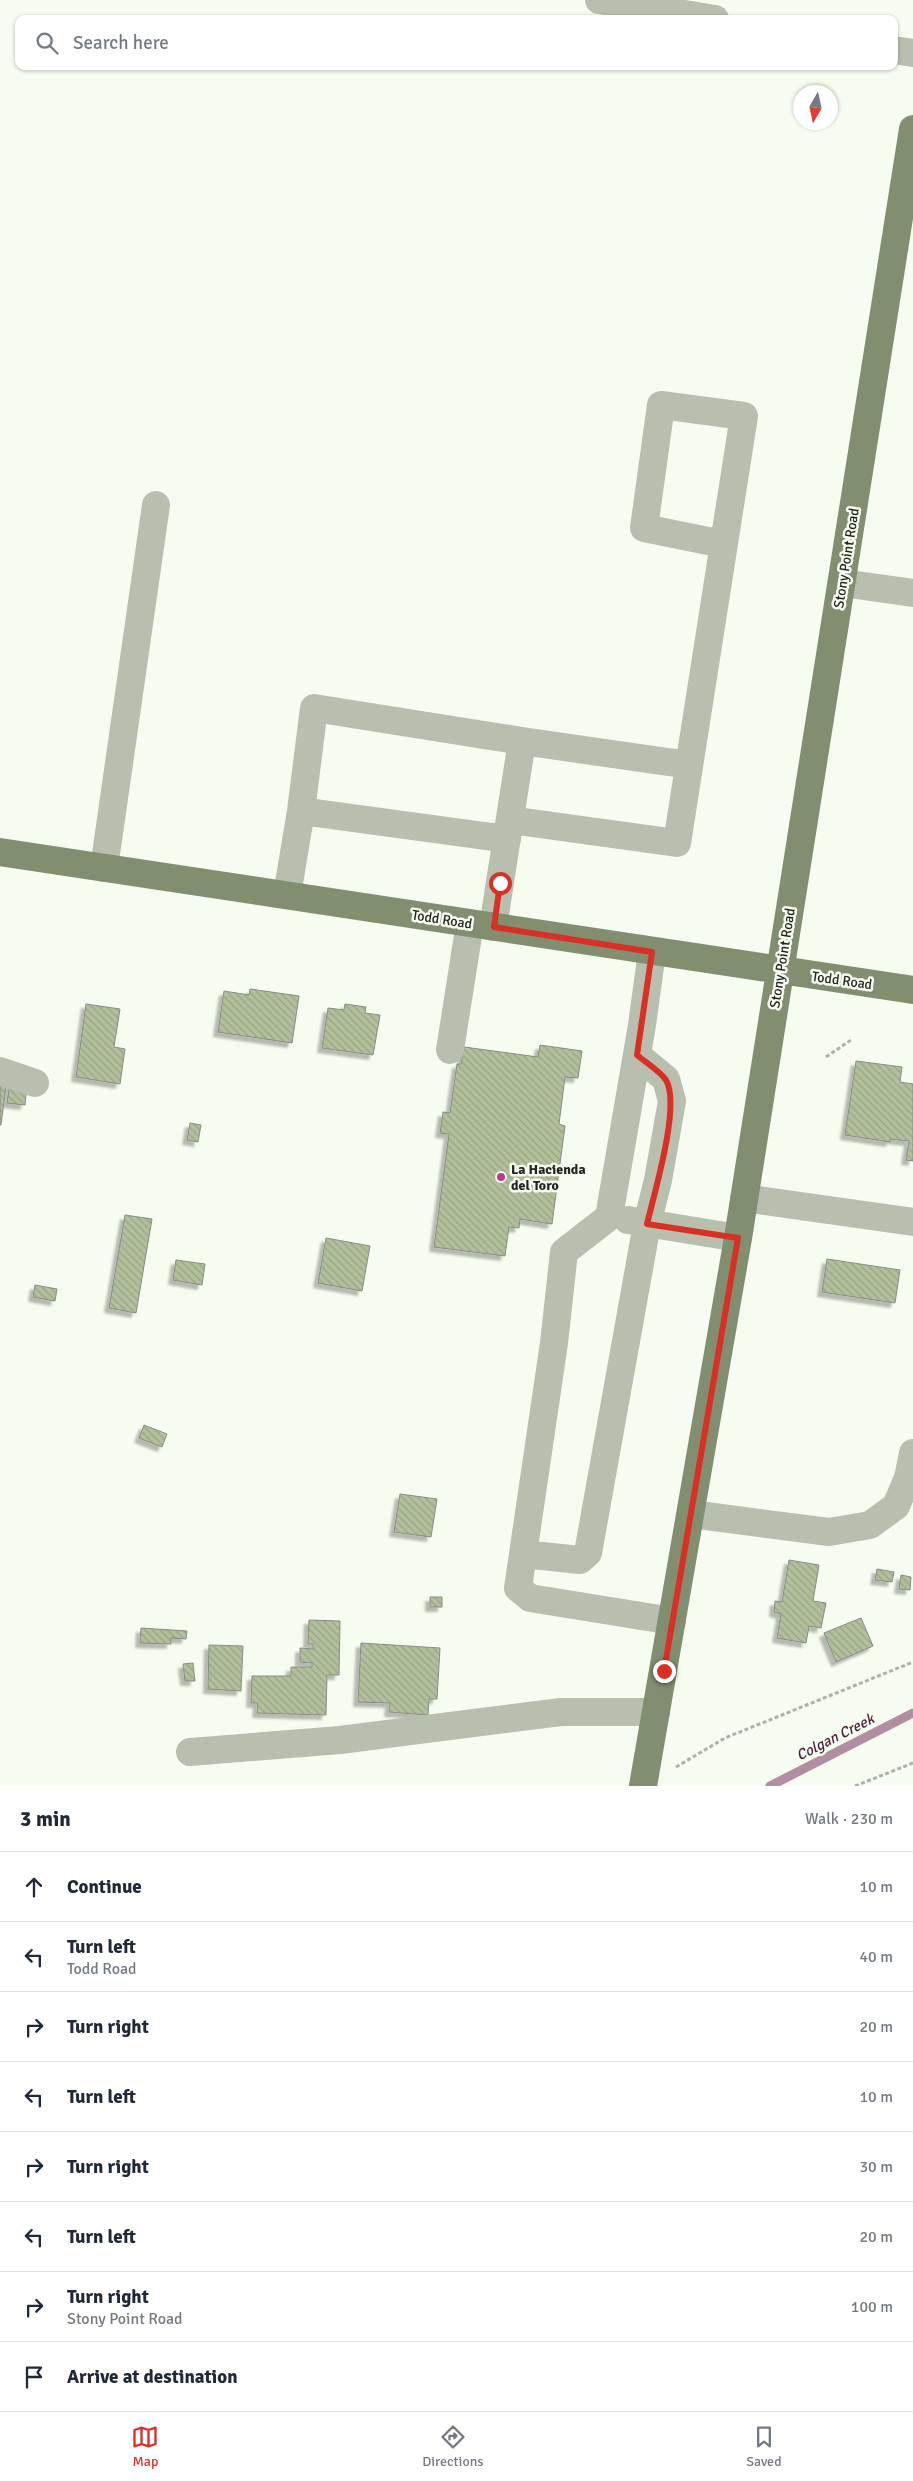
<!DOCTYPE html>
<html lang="en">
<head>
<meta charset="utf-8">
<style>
  :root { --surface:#fff; --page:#f6f6f7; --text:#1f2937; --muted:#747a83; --line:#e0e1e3; --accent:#d93025 }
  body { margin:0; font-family:Signika,sans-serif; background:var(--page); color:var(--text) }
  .compass { position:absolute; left:793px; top:85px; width:45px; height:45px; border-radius:50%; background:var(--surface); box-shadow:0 1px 4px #0004; rotate:189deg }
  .stop { position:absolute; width:15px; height:15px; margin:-11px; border:4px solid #d93025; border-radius:50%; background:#fff }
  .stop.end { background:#d93025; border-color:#fff; box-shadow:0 1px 5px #0008 }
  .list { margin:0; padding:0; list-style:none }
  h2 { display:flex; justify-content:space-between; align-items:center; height:65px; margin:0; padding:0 20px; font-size:21px }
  h2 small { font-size:16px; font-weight:400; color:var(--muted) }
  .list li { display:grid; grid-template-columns:32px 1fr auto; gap:15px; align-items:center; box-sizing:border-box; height:70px; padding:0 20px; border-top:1px solid var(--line) }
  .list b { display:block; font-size:19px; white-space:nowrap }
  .list p { margin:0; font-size:16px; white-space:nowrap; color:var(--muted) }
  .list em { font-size:16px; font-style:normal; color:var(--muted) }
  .icon { flex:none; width:28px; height:28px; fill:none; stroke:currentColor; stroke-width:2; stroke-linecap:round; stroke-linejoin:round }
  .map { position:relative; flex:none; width:913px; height:1786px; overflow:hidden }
  .search { position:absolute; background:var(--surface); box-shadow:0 1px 4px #0004; left:15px; right:15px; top:15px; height:55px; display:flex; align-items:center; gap:12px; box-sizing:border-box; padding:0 18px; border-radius:10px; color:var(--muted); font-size:19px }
  .sheet { height:625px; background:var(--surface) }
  nav { display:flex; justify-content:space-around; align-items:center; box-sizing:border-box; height:70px; border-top:1px solid var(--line); background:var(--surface); font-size:14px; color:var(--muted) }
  nav a { display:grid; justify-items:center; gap:2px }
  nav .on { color:var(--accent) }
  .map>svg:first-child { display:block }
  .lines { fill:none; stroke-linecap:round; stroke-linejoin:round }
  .stream { stroke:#b38da1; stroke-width:9 }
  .building { fill:url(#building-back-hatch); stroke:#888d82; filter:url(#shadow) }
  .path { stroke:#aeb1a8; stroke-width:3; stroke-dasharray:4 2.5; stroke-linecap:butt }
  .minor { stroke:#b8bfaf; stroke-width:28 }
  .major { stroke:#828e70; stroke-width:28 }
  .route { stroke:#d93025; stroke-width:6 }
  .poi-dot { fill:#b93d8d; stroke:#f7fcf0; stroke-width:2 }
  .labels { text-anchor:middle; stroke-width:5; stroke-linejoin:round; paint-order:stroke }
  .street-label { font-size:14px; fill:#232420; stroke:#f7fcf0 }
  .poi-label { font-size:14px; font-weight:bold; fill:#232420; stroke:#f7fcf0; text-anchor:start }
  .water-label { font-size:15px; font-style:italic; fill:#4d1d3a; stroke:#f7fcf0 }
</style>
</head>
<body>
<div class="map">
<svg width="913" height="1786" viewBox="0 0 913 1786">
  <defs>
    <pattern id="building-back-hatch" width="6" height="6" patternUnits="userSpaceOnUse" patternTransform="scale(1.25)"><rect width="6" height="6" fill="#b1c09b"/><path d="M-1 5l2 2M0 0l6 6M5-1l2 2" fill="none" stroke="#98a585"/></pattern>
    <filter id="shadow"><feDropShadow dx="-4.5" dy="4.5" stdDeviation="1" flood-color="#0004"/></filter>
  </defs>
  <rect width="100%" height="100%" fill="#f7fcf0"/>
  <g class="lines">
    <path class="stream" d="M770,1786l143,-73"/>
  </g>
  <path class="building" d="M250,989l49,7 -7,47 -74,-11 6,-41 25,4z
    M86,1004l34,5 -6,38 11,2 -5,35 -44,-7z
    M345,1004l21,3 -1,6 15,2 -7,40 -51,-7 6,-40 16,2z
    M540,1045l42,6 -4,27 -13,-1 -6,47 6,2 -13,98 -32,-5 -1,9 -10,-1 -4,29 -71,-9 15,-113 -9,-1 3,-21 7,1 7,-49h4l3,-17 74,10z
    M856,1061l46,6 -2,15 13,2v77l-7,-1 3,-19 -19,-2v3l-45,-7z
    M10,1083l17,1 -2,21 -18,-2z
    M0,1085l6,1 -5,39h-1z
    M190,1123l11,2 -3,17 -11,-2z
    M125,1215l27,4 -16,94 -27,-5z
    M326,1238l44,8 -8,45 -44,-8z
    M827,1259l73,11 -5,33 -73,-11z
    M176,1260l29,4 -3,21 -29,-5z
    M35,1285l22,4 -2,12 -22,-4z
    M144,1425l23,9 -5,13 -23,-9z
    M400,1494l37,5 -6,38 -37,-5z
    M789,1560l30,5 -6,36 13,2 -5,25 -12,-2 -3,17 -29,-5 4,-24 -7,-2 1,-11 7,1z
    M877,1569l17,3 -2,10 -17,-2z
    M901,1575l10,2 -1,13 -11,-1z
    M430,1597h12v10h-12z
    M861,1618l12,28 -37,16 -12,-29z
    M309,1620l31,1 -1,54h-12l-1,40 -69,-2 1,-10h-7l1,-27h39v-9h21v-4l-12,-1v-14l13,1v-5h-5z
    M141,1628l46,3 -1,8 -15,-1v6l-31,-1z
    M361,1643l79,5 -3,51h-8l-1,16 -39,-3 1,-9 -32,-1z
    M209,1645l34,1 -2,45 -33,-2z
    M193,1663l2,18h-10l-2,-17z"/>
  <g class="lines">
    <path class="path" d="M826,1057l25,-17
      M676,1767l49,-29 188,-76
      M855,1786l58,-23"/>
    <path class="minor" d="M599,0l116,19
      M894,50l19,3
      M842,583l71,10
      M522,741l167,24
      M301,811l206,28
      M510,820l167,23 67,-427 -83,-11 -17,123 79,16
      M104,868l52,-363
      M287,895l14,-84 13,-103 208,33 -29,186
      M652,952l-10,73 -33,192 -45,35 -10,91 -36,245 12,10 142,23
      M450,1050l20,-127
      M0,1071l35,12
      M744,1198l169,24
      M628,1220l110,18
      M691,1514l138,18 41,-7 26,-19 12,-28 5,-25
      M523,1554l57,6 8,-7 59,-329 11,-44 14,-79 -6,-22 -29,-24
      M190,1752l150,-12 221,-28h95"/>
    <path class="major" d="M0,852l913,138
      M643,1786l95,-548 175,-1109"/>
  </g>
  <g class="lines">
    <path class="route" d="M500,883l-6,44 158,25 -15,103c8,7 23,16 29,25 15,25 -12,114 -19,144l91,14 -74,433"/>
  </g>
  <circle class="poi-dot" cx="501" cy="1177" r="5"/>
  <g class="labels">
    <g class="street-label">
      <text transform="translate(846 558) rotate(-81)" y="5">Stony Point Road</text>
      <text transform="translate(442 919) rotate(9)" y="5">Todd Road</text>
      <text transform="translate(782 958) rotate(-81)" y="5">Stony Point Road</text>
      <text transform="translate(842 980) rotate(8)" y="5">Todd Road</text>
    </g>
    <g class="poi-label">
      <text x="511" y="1174">La Hacienda<tspan x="511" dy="16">del Toro</tspan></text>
    </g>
    <g class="water-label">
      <text transform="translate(835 1737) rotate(-27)" y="5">Colgan Creek</text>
    </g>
  </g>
</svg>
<svg class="compass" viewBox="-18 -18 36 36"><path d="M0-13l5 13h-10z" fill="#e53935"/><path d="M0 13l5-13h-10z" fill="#747a83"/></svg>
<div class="stop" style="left:500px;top:883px"></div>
<div class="stop end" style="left:664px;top:1671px"></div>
<div class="search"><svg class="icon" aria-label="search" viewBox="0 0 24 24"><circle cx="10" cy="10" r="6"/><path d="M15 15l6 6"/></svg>Search here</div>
</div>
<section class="sheet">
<h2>3 min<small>Walk · 230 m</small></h2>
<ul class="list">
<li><svg class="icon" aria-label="ahead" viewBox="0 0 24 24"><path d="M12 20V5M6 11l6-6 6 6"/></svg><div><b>Continue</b></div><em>10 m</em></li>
<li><svg class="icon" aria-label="left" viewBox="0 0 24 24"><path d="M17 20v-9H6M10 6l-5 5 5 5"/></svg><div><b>Turn left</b><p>Todd Road</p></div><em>40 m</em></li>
<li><svg class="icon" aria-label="right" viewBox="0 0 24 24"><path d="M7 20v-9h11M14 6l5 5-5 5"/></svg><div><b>Turn right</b></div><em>20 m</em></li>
<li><svg class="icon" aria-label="left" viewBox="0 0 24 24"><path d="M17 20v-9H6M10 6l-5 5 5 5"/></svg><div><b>Turn left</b></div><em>10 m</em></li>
<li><svg class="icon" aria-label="right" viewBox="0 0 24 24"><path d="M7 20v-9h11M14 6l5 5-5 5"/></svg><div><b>Turn right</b></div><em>30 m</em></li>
<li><svg class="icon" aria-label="left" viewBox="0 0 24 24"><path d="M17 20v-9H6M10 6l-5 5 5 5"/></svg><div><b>Turn left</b></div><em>20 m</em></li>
<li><svg class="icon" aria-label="right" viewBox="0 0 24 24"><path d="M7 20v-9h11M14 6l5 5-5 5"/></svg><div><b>Turn right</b><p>Stony Point Road</p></div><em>100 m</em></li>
<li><svg class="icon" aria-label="arrive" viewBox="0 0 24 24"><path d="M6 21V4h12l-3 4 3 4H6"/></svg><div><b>Arrive at destination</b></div></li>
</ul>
</section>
<nav>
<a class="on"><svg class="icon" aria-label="map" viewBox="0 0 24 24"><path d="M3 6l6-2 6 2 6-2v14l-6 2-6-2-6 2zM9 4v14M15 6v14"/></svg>Map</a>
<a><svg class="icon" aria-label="directions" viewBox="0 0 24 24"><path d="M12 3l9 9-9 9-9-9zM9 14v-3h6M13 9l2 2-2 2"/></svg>Directions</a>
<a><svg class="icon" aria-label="saved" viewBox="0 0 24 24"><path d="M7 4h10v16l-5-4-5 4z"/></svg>Saved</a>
</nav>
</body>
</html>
